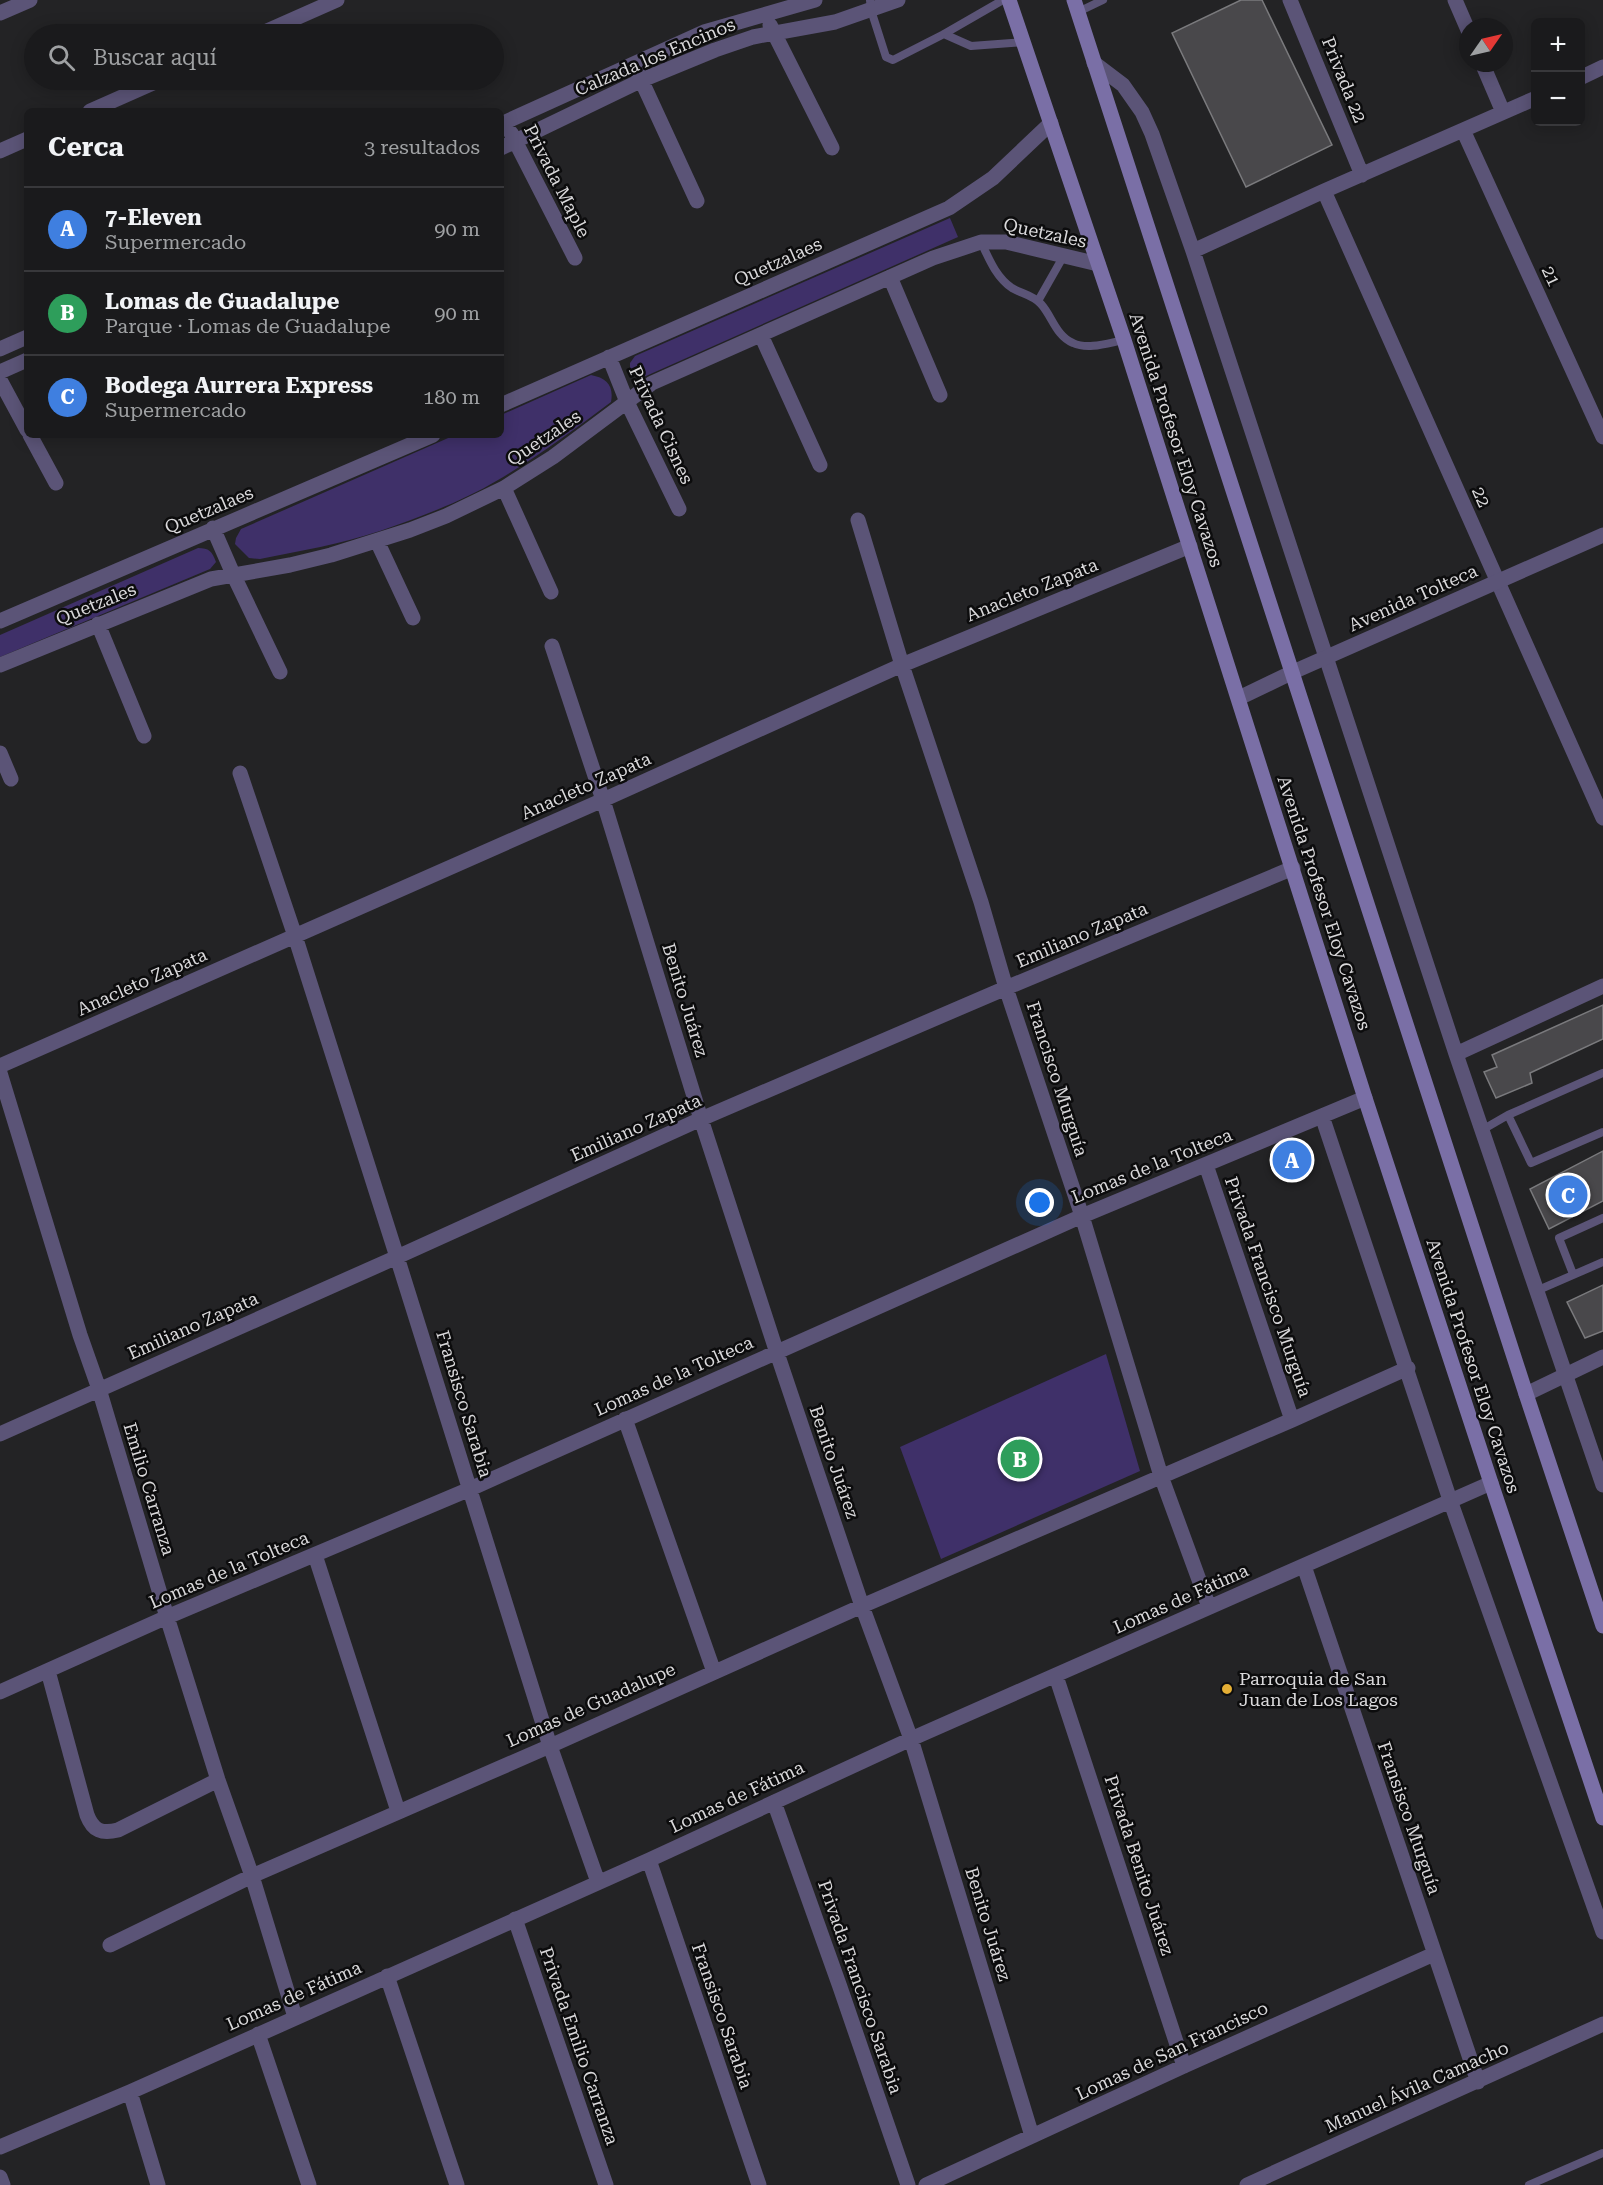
<!DOCTYPE html>
<html lang="es">
<head>
<meta charset="utf-8">
<style>
  :root { --surface:#1a1a1c; --page:#272729; --text:#f1f3f6; --muted:#9fa1a3; --line:#38383b; --accent:#e4ae35 }
  body { margin:0; font-family:"Roboto Serif",serif; background:var(--page); color:var(--text) }
  .controls { position:absolute; right:18px; top:18px; display:grid; overflow:hidden; border-radius:9px; box-shadow:0 3px 15px #0003 }
  .controls button { width:54px; height:54px; display:grid; place-items:center; padding:0; border:0; border-bottom:2px solid var(--line); background:var(--surface); color:var(--text); font:30px sans-serif }
  .compass { position:absolute; left:1459px; top:18px; width:54px; height:54px; border-radius:50%; background:var(--surface); box-shadow:0 3px 15px #0003; rotate:56deg }
  .you { position:absolute; left:1040px; top:1203px; width:21px; height:21px; margin:-15px; border:4px solid #fff; border-radius:50%; background:#1a73e8; box-shadow:0 0 0 9px #1a73e833 }
  .badge { display:grid; place-items:center; width:39px; height:39px; border-radius:50%; background:var(--accent); color:#fff; font-size:20px; font-weight:700 }
  .pin { position:absolute; translate:-50% -50%; border:3px solid #fff; box-shadow:0 2px 6px #0006 }
  .list { margin:0; padding:0; list-style:none }
  h2 { display:flex; justify-content:space-between; align-items:center; height:78px; margin:0; padding:0 24px; font-size:26px }
  h2 small { font-size:20px; font-weight:400; color:var(--muted) }
  .list li { display:grid; grid-template-columns:39px 1fr auto; gap:18px; align-items:center; box-sizing:border-box; height:84px; padding:0 24px; border-top:2px solid var(--line) }
  .list b { display:block; font-size:22px; white-space:nowrap }
  .list p { margin:0; font-size:20px; white-space:nowrap; color:var(--muted) }
  .list em { font-size:20px; font-style:normal; color:var(--muted) }
  .icon { flex:none; width:33px; height:33px; fill:none; stroke:currentColor; stroke-width:2; stroke-linecap:round; stroke-linejoin:round }
  .map { position:relative; flex:none; width:1603px; height:2185px; overflow:hidden }
  .search { position:absolute; background:var(--surface); box-shadow:0 3px 15px #0003; left:24px; top:24px; width:480px; height:66px; display:flex; align-items:center; gap:15px; box-sizing:border-box; padding:0 21px; border-radius:33px; color:var(--muted); font-size:22px }
  .panel { position:absolute; background:var(--surface); box-shadow:0 3px 15px #0003; left:24px; top:108px; width:480px; height:330px; border-radius:9px }
  .map>svg:first-child { display:block }
  .green { fill:#3f3069 }
  .building { fill:#49484b; stroke:#7a7a7d; stroke-width:1.5 }
  .lines { fill:none; stroke-linecap:round; stroke-linejoin:round }
  .service { stroke:#5b5477; stroke-width:8 }
  .minor { stroke:#5b5477; stroke-width:15 }
  .tertiary { stroke:#5b5477; stroke-width:15 }
  .secondary { stroke:#7a6fa6; stroke-width:15 }
  .poi-dot { fill:#e4ae35; stroke:#0c0c0d; stroke-width:2 }
  .labels { text-anchor:middle; stroke-width:5; stroke-linejoin:round; paint-order:stroke }
  .street-label { font-size:18px; fill:#d9d8da; stroke:#0c0c0d }
  .poi-label { font-size:18px; fill:#d9d8da; stroke:#0c0c0d; text-anchor:start }
</style>
</head>
<body>
<div class="map">
<svg width="1603" height="2185" viewBox="0 0 1603 2185">
  <rect width="100%" height="100%" fill="#232325"/>
  <path class="green" d="M950,218l8,19 -312,139 -9,1 -7,-7v-7l5,-7z
    M591,375c16,3 23,11 20,27 -37,28 -74,55 -113,78 -35,21 -80,38 -118,51 -39,13 -80,20 -120,28l-11,-1 -14,-14 1,-6 5,-9 214,-94h46v-20z
    M198,548c11,0 14,3 18,14l-6,7 -210,88v-22z
    M1106,1354l34,117 -199,88 -41,-112z"/>
  <path class="building" d="M1241,0h21l70,145 -86,42 -74,-154z
    M1603,1005v34l-73,34 2,10 -36,15 -12,-26 13,-5 -5,-12z
    M1603,1151v50l-54,28 -19,-40z
    M1603,1285v46l-18,7 -18,-36z"/>
  <g class="lines">
    <path class="service" d="M870,0l1,10 15,47 7,3 51,-26 59,-34
      M1078,12l25,-12
      M944,34l27,12 54,-4
      M981,242c8,17 15,35 31,46 10,6 21,7 29,16 11,12 15,32 32,39 15,7 35,0 51,-3
      M1038,301l25,-44
      M1508,1115l23,48 72,-31
      M1482,1130l26,-15 95,-42
      M1573,1274l-14,-36 44,-20
      M1536,1291l67,-29
      M1529,2185l74,-32"/>
    <path class="minor" d="M1290,0l72,175
      M1455,0l13,30
      M0,13l30,-13
      M770,25l62,123
      M260,34l77,-34
      M1094,63l29,22 19,27 10,22 41,117 263,803 147,431
      M1482,63l21,49
      M638,73l59,128
      M1580,78l23,-11
      M90,111l70,-31
      M501,124l203,-92 111,-32
      M1463,130l140,307
      M511,133l64,125
      M501,148l141,-68 73,-30 38,-13 82,-15 63,-22
      M0,151l27,-12
      M1324,191l279,627
      M1193,251l131,-60 212,-93
      M890,277l50,118
      M761,335l59,130
      M0,349l27,-12
      M609,357l18,45 52,107
      M0,372l27,-12
      M0,380l27,50
      M501,405l448,-197 44,-30 58,-55
      M30,435l26,48
      M504,488l47,104
      M858,520l44,145 79,237 25,86 76,228 79,260 48,131
      M213,528l20,46 47,98
      M377,541l36,77
      M0,621l433,-186
      M98,624l46,112
      M552,646l51,154 98,319 76,234 85,253 49,133 121,397
      M0,665l211,-86 79,-14 41,-10 79,-25 36,-14 58,-28 49,-31 99,-74 281,-125 48,-16h25l92,22
      M0,753l11,26
      M240,773l55,163 102,321 153,489 48,136
      M1456,1054l147,-68
      M0,1066l603,-266 299,-135 288,-119
      M0,1073l80,262 19,54 68,228 51,163 34,96 43,141
      M1322,1116l128,384 153,432
      M1206,1165l86,255
      M625,1419l89,253
      M0,1434l397,-177 304,-138 305,-131 287,-120
      M315,1555l83,256
      M1304,1566l174,516
      M48,1671l39,144c6,16 15,19 31,15l100,-50
      M1056,1676l128,390
      M0,1692l167,-75 303,-128 612,-273 283,-118
      M774,1802l66,185 68,198
      M649,1860l110,325
      M515,1919l91,266
      M110,1945l142,-69 298,-130 312,-140 430,-186 116,-52
      M387,1976l70,209
      M258,2034l51,151
      M130,2092l28,93
      M0,2147l130,-55 519,-232 262,-121 580,-256
      M0,2177l3,8
      M926,2185l258,-119 250,-112
      M1247,2185l356,-161"/>
    <path class="tertiary" d="M1239,698l54,-26 310,-137
      M1526,1394l77,-37"/>
    <path class="secondary" d="M1009,0l115,340 241,758 126,385 112,335
      M1074,0l452,1394 77,232"/>
  </g>
  <circle class="poi-dot" cx="1227" cy="1689" r="6"/>
  <g class="labels">
    <g class="street-label">
      <text transform="translate(655 57) rotate(-23)" y="6">Calzada los Encinos</text>
      <text transform="translate(1344 80) rotate(68)" y="6">Privada 22</text>
      <text transform="translate(557 181) rotate(63)" y="6">Privada Maple</text>
      <text transform="translate(1045 233) rotate(12)" y="6">Quetzales</text>
      <text transform="translate(778 262) rotate(-24)" y="6">Quetzalaes</text>
      <text transform="translate(1551 276) rotate(65)" y="6">21</text>
      <text transform="translate(661 425) rotate(65)" y="6">Privada Cisnes</text>
      <text transform="translate(544 438) rotate(-34)" y="6">Quetzales</text>
      <text transform="translate(1176 440) rotate(72)" y="6">Avenida Profesor Eloy Cavazos</text>
      <text transform="translate(1481 497) rotate(66)" y="6">22</text>
      <text transform="translate(209 510) rotate(-23)" y="6">Quetzalaes</text>
      <text transform="translate(1032 590) rotate(-22)" y="6">Anacleto Zapata</text>
      <text transform="translate(1413 598) rotate(-24)" y="6">Avenida Tolteca</text>
      <text transform="translate(96 604) rotate(-22)" y="6">Quetzales</text>
      <text transform="translate(586 786) rotate(-24)" y="6">Anacleto Zapata</text>
      <text transform="translate(1324 903) rotate(72)" y="6">Avenida Profesor Eloy Cavazos</text>
      <text transform="translate(1082 935) rotate(-23)" y="6">Emiliano Zapata</text>
      <text transform="translate(142 982) rotate(-24)" y="6">Anacleto Zapata</text>
      <text transform="translate(685 1000) rotate(73)" y="6">Benito Juárez</text>
      <text transform="translate(1057 1079) rotate(72)" y="6">Francisco Murguía</text>
      <text transform="translate(636 1128) rotate(-24)" y="6">Emiliano Zapata</text>
      <text transform="translate(1152 1166) rotate(-22)" y="6">Lomas de la Tolteca</text>
      <text transform="translate(1268 1287) rotate(71)" y="6">Privada Francisco Murguía</text>
      <text transform="translate(193 1326) rotate(-24)" y="6">Emiliano Zapata</text>
      <text transform="translate(1473 1366) rotate(72)" y="6">Avenida Profesor Eloy Cavazos</text>
      <text transform="translate(674 1376) rotate(-24)" y="6">Lomas de la Tolteca</text>
      <text transform="translate(464 1404) rotate(73)" y="6">Fransisco Sarabia</text>
      <text transform="translate(834 1462) rotate(71)" y="6">Benito Juárez</text>
      <text transform="translate(149 1489) rotate(73)" y="6">Emilio Carranza</text>
      <text transform="translate(229 1570) rotate(-23)" y="6">Lomas de la Tolteca</text>
      <text transform="translate(1181 1599) rotate(-24)" y="6">Lomas de Fátima</text>
      <text transform="translate(591 1705) rotate(-24)" y="6">Lomas de Guadalupe</text>
      <text transform="translate(737 1797) rotate(-25)" y="6">Lomas de Fátima</text>
      <text transform="translate(1409 1818) rotate(71)" y="6">Fransisco Murguía</text>
      <text transform="translate(1139 1865) rotate(72)" y="6">Privada Benito Juárez</text>
      <text transform="translate(988 1924) rotate(73)" y="6">Benito Juárez</text>
      <text transform="translate(860 1987) rotate(71)" y="6">Privada Francisco Sarabia</text>
      <text transform="translate(294 1996) rotate(-24)" y="6">Lomas de Fátima</text>
      <text transform="translate(722 2016) rotate(71)" y="6">Fransisco Sarabia</text>
      <text transform="translate(579 2046) rotate(71)" y="6">Privada Emilio Carranza</text>
      <text transform="translate(1172 2051) rotate(-25)" y="6">Lomas de San Francisco</text>
      <text transform="translate(1417 2087) rotate(-24)" y="6">Manuel Ávila Camacho</text>
    </g>
    <g class="poi-label">
      <text x="1239" y="1685">Parroquia de San<tspan x="1239" dy="21">Juan de Los Lagos</tspan></text>
    </g>
  </g>
</svg>
<div class="controls">
<button>+</button>
<button>−</button>
</div>
<svg class="compass" viewBox="-18 -18 36 36"><path d="M0-13l5 13h-10z" fill="#e53935"/><path d="M0 13l5-13h-10z" fill="#9fa1a3"/></svg>
<div class="you"></div>
<div class="pin badge" style="left:1292px;top:1160px;background:#3f7fe0">A</div>
<div class="pin badge" style="left:1020px;top:1459px;background:#2e9e5b">B</div>
<div class="pin badge" style="left:1568px;top:1195px;background:#3f7fe0">C</div>
<div class="search"><svg class="icon" aria-label="search" viewBox="0 0 24 24"><circle cx="10" cy="10" r="6"/><path d="M15 15l6 6"/></svg>Buscar aquí</div>
<section class="panel">
<h2>Cerca<small>3 resultados</small></h2>
<ul class="list">
<li><span class="badge" style="background:#3f7fe0">A</span><div><b>7-Eleven</b><p>Supermercado</p></div><em>90 m</em></li>
<li><span class="badge" style="background:#2e9e5b">B</span><div><b>Lomas de Guadalupe</b><p>Parque · Lomas de Guadalupe</p></div><em>90 m</em></li>
<li><span class="badge" style="background:#3f7fe0">C</span><div><b>Bodega Aurrera Express</b><p>Supermercado</p></div><em>180 m</em></li>
</ul>
</section>
</div>
</body>
</html>
